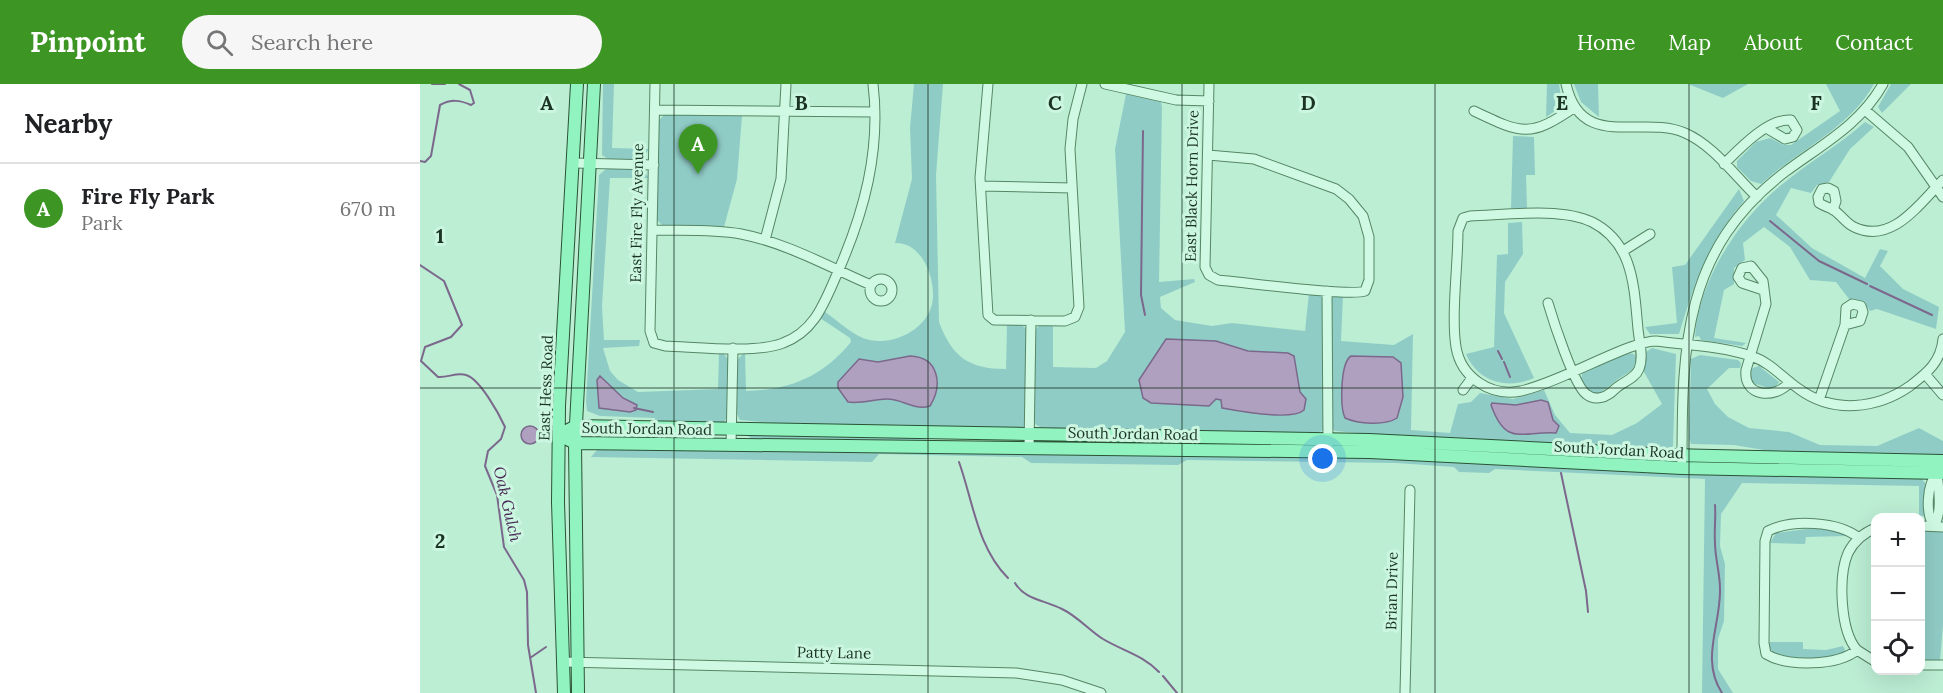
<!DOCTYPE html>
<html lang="en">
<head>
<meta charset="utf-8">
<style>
  :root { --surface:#fff; --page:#f6f6f6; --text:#202124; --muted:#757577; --line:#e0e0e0; --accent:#3d9624 }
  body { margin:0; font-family:Lora,serif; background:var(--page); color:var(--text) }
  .controls { position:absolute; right:18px; bottom:18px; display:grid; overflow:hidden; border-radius:12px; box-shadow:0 6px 24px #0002 }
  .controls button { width:54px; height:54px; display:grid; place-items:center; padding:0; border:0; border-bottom:2px solid var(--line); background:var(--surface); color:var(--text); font:30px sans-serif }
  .you { position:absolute; left:903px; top:375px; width:21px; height:21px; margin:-15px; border:4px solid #fff; border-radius:50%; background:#1a73e8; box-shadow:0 0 0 9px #1a73e833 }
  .badge { display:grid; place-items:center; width:39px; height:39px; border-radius:50%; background:var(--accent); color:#fff; font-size:20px; font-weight:700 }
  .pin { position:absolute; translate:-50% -50px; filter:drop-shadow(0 2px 3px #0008) }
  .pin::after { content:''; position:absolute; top:32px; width:21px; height:18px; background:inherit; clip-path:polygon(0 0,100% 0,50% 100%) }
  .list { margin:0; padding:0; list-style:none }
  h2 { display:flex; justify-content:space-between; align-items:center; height:78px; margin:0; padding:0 24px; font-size:26px }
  h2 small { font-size:20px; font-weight:400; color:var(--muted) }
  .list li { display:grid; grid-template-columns:39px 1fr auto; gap:18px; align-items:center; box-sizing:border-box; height:90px; padding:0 24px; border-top:2px solid var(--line) }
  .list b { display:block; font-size:22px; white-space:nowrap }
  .list p { margin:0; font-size:20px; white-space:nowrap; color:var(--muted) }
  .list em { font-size:20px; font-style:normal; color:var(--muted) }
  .icon { flex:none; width:33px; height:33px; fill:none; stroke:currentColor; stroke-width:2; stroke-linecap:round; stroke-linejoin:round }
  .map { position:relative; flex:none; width:1523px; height:609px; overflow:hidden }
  header { display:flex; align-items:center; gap:36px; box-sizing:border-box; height:84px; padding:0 30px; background:var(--accent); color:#fff }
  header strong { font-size:28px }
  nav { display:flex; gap:33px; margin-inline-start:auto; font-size:21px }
  .search { width:420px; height:54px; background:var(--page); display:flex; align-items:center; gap:15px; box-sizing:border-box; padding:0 21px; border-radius:33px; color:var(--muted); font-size:22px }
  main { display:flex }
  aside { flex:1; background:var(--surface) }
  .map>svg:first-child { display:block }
  .green { fill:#90ccc6 }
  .water { fill:#afa0bf; stroke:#7b688c; stroke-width:1.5 }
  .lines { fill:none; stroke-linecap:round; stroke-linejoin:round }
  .stream { stroke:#7b688c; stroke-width:2 }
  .minor-casing { stroke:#558665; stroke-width:11 }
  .major-casing { stroke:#2a5334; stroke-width:14 }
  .minor { stroke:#cff9e3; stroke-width:9 }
  .major { stroke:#91f4c0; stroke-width:12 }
  .grid { fill:none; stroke:#1b3422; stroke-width:1.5; stroke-opacity:0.55 }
  .labels { text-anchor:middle; stroke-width:6; stroke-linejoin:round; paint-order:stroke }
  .street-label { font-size:15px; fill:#1b3422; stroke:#cbf6e0 }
  .water-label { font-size:16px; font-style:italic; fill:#492955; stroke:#cbf6e0 }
  .grid-label { font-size:20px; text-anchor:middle; font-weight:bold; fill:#1b3422; stroke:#cbf6e0; stroke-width:6; stroke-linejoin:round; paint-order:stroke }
</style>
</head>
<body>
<header>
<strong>Pinpoint</strong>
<div class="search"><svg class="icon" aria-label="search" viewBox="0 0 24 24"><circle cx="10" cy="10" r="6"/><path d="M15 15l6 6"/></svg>Search here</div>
<nav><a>Home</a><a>Map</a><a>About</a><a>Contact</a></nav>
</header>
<main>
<aside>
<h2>Nearby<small></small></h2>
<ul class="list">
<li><span class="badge">A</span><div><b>Fire Fly Park</b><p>Park</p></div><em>670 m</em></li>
</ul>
</aside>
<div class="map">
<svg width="1523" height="609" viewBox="0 0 1523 609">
  <rect width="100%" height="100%" fill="#bceed4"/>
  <path class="green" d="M183,0h11l-2,64 37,1 -8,12 -32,-1 -7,-5z
    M494,0h29l-7,91 3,147c13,35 30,47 67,47l1,-45 14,1 6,4 -3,97 -3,3 -203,-2 -78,-7 -4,-8 1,-52 8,-8 1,39c44,-1 76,-14 105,-49l-1,-4 -30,-20 5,-6c12,8 24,20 38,26 27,11 69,-9 70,-41 1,-22 -12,-55 -38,-54l17,-64 -2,-51z
    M1127,0h12c3,22 7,20 -13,33z
    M1154,0h24l1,33 -18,-15z
    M1268,0h60l-25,14z
    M1406,0h48c-25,45 -76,66 -113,100l-10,-3 -14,-14v-6l19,-19 14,-4 14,7h7l49,-34z
    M1471,0h20l-29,29 -4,-6z
    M706,10l35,8 1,5 -3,175 35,-3 1,3 -35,15 1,11 14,12 37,6 20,-3 73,8 4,-38 11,2 3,4 1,130 -5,4 -213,-1 -66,-5 -5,-3v-94l4,-4h14v41l43,1 11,-7 18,-29 -10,-183z
    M245,30l77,2 -5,63 -13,48 -61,-1 -6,-6 2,-100z
    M1445,38l9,5 -24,22 -21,33 -12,3 -6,8 -20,-5 -15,27 36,33 53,30 15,-29 8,2 -8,15 23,23 36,18 -3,22 -59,-20 -7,2 -7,-10 -14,-2 -13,-17 -26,-2 -20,-33 -26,-20 -21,16 2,17 -11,8v16l-10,6 -10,48 32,5 -4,3 -41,-6 -2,-4 -4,1c3,-56 43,-116 85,-151 27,-23 58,-40 85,-64z
    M1093,52l21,1 1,38h-9l1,33h-16z
    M187,84h34l8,10h-39l-8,128 2,34h36l-1,6 -36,2 7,23 8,9 20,12 80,-3 1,-37h3l7,8 -1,56 -5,8h-36l-32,-4v-2l-55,-2 -13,-5 -1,-10 13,-226z
    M1319,105l5,12c-38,45 -48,78 -65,133h-29l-5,-7 32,-4 -5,-56 13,-2z
    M1102,138l1,32 -18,28 -1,31 30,65c-27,12 -56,4 -68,-24l28,-7 3,-92 11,-1v-31z
    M914,212h9l-2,45 53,4 19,-11 -2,96 39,3 8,-29 13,-2 9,-9 33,6 31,-9 11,25 15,18 42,2 25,-12 25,-19 -18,-32 2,-20 6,-4 24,6 -3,92 -4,4h-12l-247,-12 -75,-7 -3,-3 -1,-129z
    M1208,269l6,1 2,4c-1,14 -8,14 -18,21 -15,11 -24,26 -37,0l2,-8z
    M1280,271l38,5 3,3 -1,5h-11l-22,21 8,15 13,13 21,11 40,4 31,13 57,1 42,-18 24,13v15l-162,-3 -47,-8 -43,-1 -2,-6 2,-79z
    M1339,282l20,16 -5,8 -21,-7 -3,-14z
    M323,349l206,4 -38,4 -157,-1z
    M620,355l207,4 -36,3 -165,-3z
    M179,364l744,8 577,21 7,8 -1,30 -7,2v-31l-177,-3 -21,31 -1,32 5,18 -1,57 -6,18v30l15,24h-31l3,-214 -210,-10 -6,4 -30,-1 -5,-5 -58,-4 -209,-3 -9,5 -147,-2 -9,-6 -143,-3 -7,8 -281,-5z
    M1386,445h26l16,7 -42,1 -1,7 -35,-1 6,-10z
    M1501,447h22v94l-3,35h-19z
    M1349,558h34v7l23,1 17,-4 3,6c-15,9 -62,8 -76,-2z"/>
  <path class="water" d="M746,255l50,2 32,10 40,2 6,3 6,36 6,7 -2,11c-12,11 -66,1 -82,-2l-1,-8 -5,-1 -7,7 -58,-3 -8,-5 -4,-18z
    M490,272c29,1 33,29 20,50 -16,5 -27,-7 -43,-7 -13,0 -25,5 -39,3l-10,-14v-6l21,-23 19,3z
    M931,272l42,1 8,6 2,34 -6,21c-12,8 -39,6 -52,0 -5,-11 -5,-55 6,-62z
    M180,292l23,22 14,7 -1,5 -6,2 -31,-4 -2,-28z
    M1121,316l7,2 5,18 6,6 -3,7c-35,-2 -50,14 -65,-28l1,-2 24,2z
    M101 351a9 9 0 1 1 18 0a9 9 0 1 1-18 0Z"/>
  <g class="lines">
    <path class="stream" d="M12,0h13
      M723,47l-2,164 4,20
      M0,77l5,1 6,-6 9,-51c11,-6 20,-5 31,0l3,-2 -4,-13 -11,-6
      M1350,137l49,40 48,23
      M0,181l24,16 18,44 -11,12 -26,10 -4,14 17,16c9,1 19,-5 28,-2 14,4 33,39 39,52l-4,12 -13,12 -3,15 12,29 7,52 20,33 3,12 1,53 8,48
      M1450,202l62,29
      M1078,267l4,8
      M1084,278l6,15
      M214,324l19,4
      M539,378c14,39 18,85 49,116
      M1141,389l25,118 2,21
      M1295,421c1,13 -1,25 0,38 0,15 5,30 5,46 1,36 -20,70 2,104
      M595,499c10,17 30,17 47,26 15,7 27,21 41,30 20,12 40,16 56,33
      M110,574l16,-11
      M743,592l14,17"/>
    <defs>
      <path id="minor" d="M568,0l-8,94 8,137 6,5 71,1 10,-4 4,-10 -9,-158 3,-30 9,-35
        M685,0l71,16 33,1
        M1146,0c15,68 76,30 119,49 28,12 50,43 72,64
        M235,26l220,2
        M1445,26l43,37 35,50
        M1054,27c48,23 56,27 101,-4
        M788,71l46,4 82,30 13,10 14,17 6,21v43l-4,11c-15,6 -123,-9 -147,-11l-9,-5 -4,-8 4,-183
        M154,79l80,2
        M1304,80c15,-15 44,-46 67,-44l6,10 -4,7 -8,2 -17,-10
        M561,102l91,2
        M1413,126l3,-9 -2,-10 -6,-3 -6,1 -4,8 1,6c5,3 8,4 13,6 8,4 13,14 22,18 38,18 65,-23 89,-47
        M232,146c29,1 60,-1 89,4 46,9 88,33 130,51
        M345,156l16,-61 5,-95
        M1203,167l27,-17
        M450 206a11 11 0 1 1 22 0a11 11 0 1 1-22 0Z
        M1343,206l-21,-7 -4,-6 4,-9 9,-2 12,15 3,23 -20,66c-3,27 29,30 44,12
        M907,207l1,153
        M1128,219c5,17 26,82 38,91 10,8 21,3 29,-5 7,-7 20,-10 24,-20 5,-12 0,-28 -1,-40 -4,-41 -4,-86 -46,-107 -30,-15 -88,-7 -122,-6l-7,2 -5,13c0,33 -7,85 -2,116 5,30 34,50 65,44 31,-7 75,-31 107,-43 9,-3 18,-7 28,-7 31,4 65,5 95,15 19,6 32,22 48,33 34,25 78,20 111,-3 17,-13 31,-24 33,-47
        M234,259l11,3c32,1 91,8 118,-3 32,-12 41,-40 54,-69 27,-61 44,-123 36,-190
        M234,259l-4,-12 5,-247
        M1505,290l18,21
        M1043,306l9,-12
        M1399,316l26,-75 1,-17 6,-4 9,2 2,6 -3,9 -15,4
        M311,362l2,-98
        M609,364l2,-128
        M1262,377c0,-116 2,-212 103,-289 36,-27 75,-47 98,-88
        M1517,389c-10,12 -12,40 -3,53 9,-15 4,-39 3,-57
        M1500,442l23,1
        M1348,447c24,-12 70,-10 91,7
        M1437,566c-17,-19 -19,-74 -9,-97 6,-12 15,-20 28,-25
        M1346,570l-2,-11 1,-102 3,-10
        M1346,570c21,13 72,12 91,-4l19,12
        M144,578l452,11 46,7 39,13
        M1500,581h23
        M985,609l5,-203"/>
      <path id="major" d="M139,351l17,-9 793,14 300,15 274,6
        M139,351l16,8 795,9 312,16 261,5
        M144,609l-6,-191 1,-96 18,-322
        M158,609l-3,-250 19,-359"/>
    </defs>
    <use href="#minor" class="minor-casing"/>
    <use href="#major" class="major-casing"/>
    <use href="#minor" class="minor"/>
    <use href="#major" class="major"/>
  </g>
  <path class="grid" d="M254,0v609M508,0v609M762,0v609M1015,0v609M1269,0v609M0,304h1523"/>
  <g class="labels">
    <g class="street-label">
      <text transform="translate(772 102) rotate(-89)" y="5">East Black Horn Drive</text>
      <text transform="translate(217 129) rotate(-89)" y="5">East Fire Fly Avenue</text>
      <text transform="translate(126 304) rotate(-88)" y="5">East Hess Road</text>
      <text transform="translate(227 345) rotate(1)" y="5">South Jordan Road</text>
      <text transform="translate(713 350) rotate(1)" y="5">South Jordan Road</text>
      <text transform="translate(1199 366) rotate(3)" y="5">South Jordan Road</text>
      <text transform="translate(972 507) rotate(-89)" y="5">Brian Drive</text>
      <text transform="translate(414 569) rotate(1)" y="5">Patty Lane</text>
    </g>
    <g class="water-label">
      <text transform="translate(88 420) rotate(77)" y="6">Oak Gulch</text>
    </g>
  </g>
  <g class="grid-label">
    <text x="127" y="26">A</text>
    <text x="381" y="26">B</text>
    <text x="635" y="26">C</text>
    <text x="888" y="26">D</text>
    <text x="1142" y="26">E</text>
    <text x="1396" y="26">F</text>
    <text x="20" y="159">1</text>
    <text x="20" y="464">2</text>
  </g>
</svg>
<div class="controls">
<button>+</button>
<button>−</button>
<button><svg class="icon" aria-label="locate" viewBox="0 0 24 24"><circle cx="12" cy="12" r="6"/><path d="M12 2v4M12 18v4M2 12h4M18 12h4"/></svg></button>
</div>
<div class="you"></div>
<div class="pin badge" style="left:278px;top:90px">A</div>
</div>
</main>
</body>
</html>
